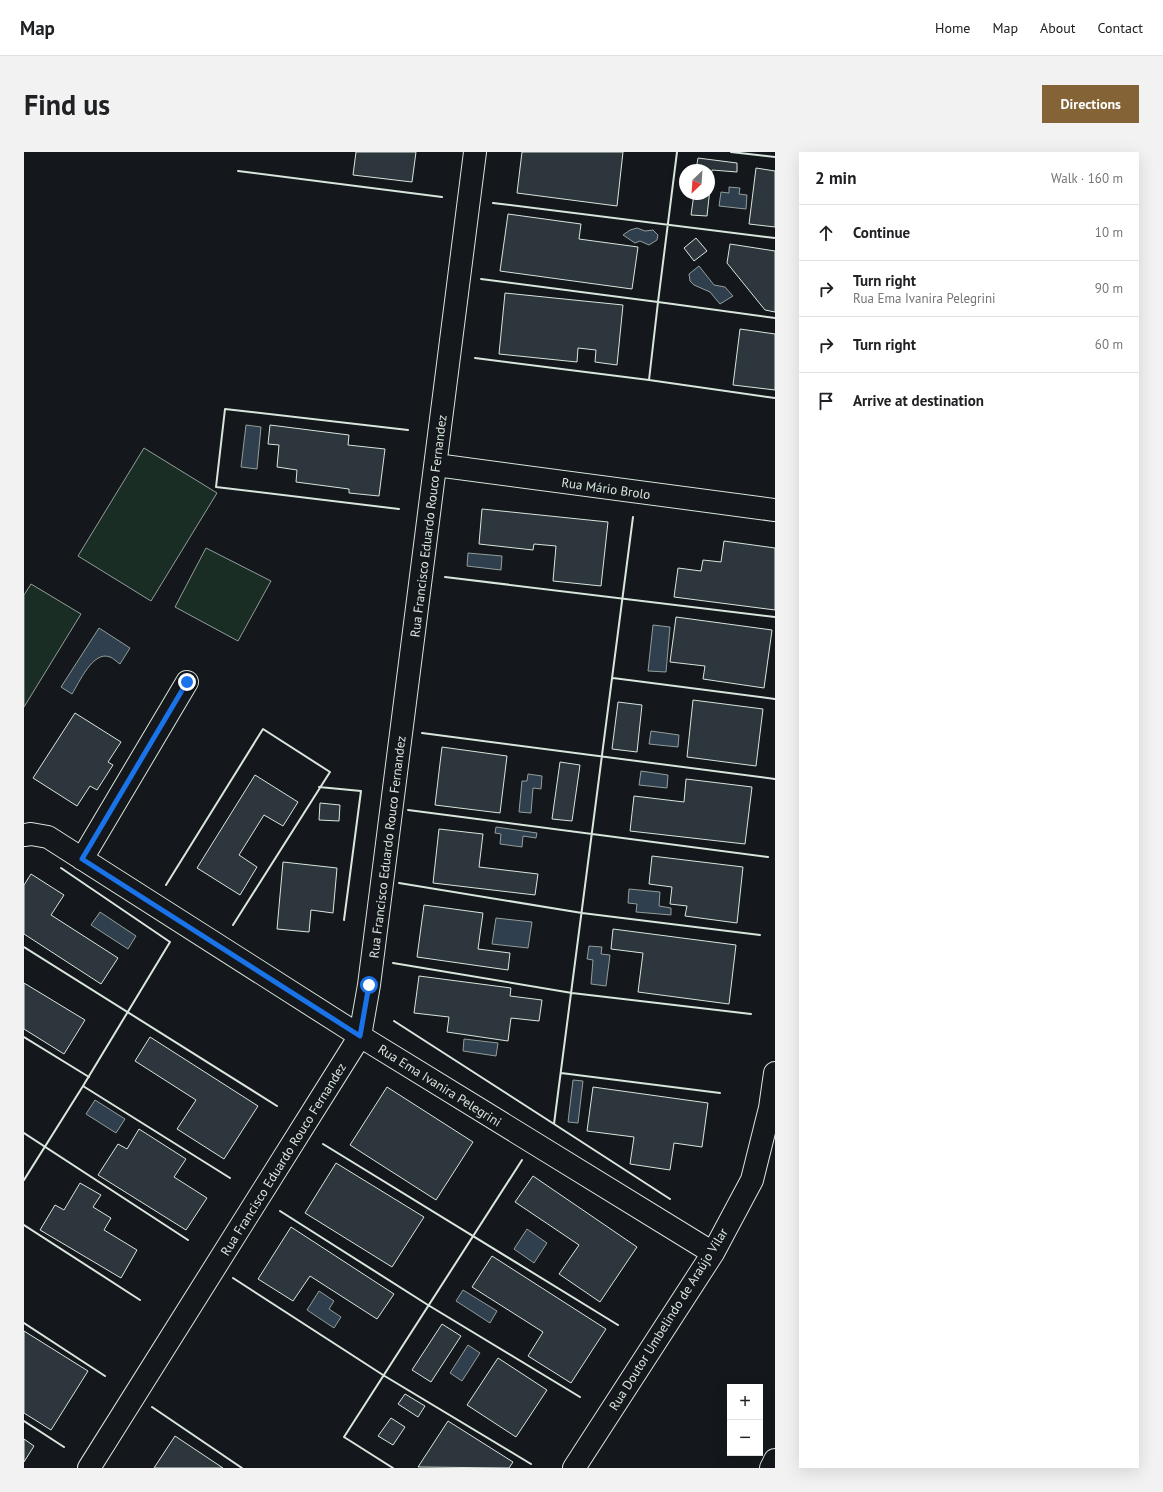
<!DOCTYPE html>
<html lang="en">
<head>
<meta charset="utf-8">
<style>
  :root { --surface:#fff; --page:#f2f2f2; --text:#202124; --muted:#757577; --line:#e0e0e0; --accent:#846436 }
  body { margin:0; font-family:"PT Sans",sans-serif; background:var(--page); color:var(--text) }
  .controls { position:absolute; right:12px; bottom:12px; display:grid; overflow:hidden; border-radius:0px; box-shadow:0 4px 16px #0002 }
  .controls button { width:36px; height:36px; display:grid; place-items:center; padding:0; border:0; border-bottom:1px solid var(--line); background:var(--surface); color:var(--text); font:20px sans-serif }
  .compass { position:absolute; left:655px; top:12px; width:36px; height:36px; border-radius:50%; background:var(--surface); box-shadow:0 4px 16px #0002; rotate:205deg }
  .stop { position:absolute; width:12px; height:12px; margin:-9px; border:3px solid #1a73e8; border-radius:50%; background:#fff }
  .stop.end { background:#1a73e8; border-color:#fff; box-shadow:0 1px 4px #0008 }
  .list { margin:0; padding:0; list-style:none }
  h2 { display:flex; justify-content:space-between; align-items:center; height:52px; margin:0; padding:0 16px; font-size:17px }
  h2 small { font-size:13px; font-weight:400; color:var(--muted) }
  .list li { display:grid; grid-template-columns:26px 1fr auto; gap:12px; align-items:center; box-sizing:border-box; height:56px; padding:0 16px; border-top:1px solid var(--line) }
  .list b { display:block; font-size:15px; white-space:nowrap }
  .list p { margin:0; font-size:13px; white-space:nowrap; color:var(--muted) }
  .list em { font-size:13px; font-style:normal; color:var(--muted) }
  .icon { flex:none; width:22px; height:22px; fill:none; stroke:currentColor; stroke-width:2; stroke-linecap:round; stroke-linejoin:round }
  .map { position:relative; flex:none; width:751px; height:1316px; overflow:hidden; border-radius:0px }
  header { display:flex; align-items:center; gap:24px; box-sizing:border-box; height:56px; padding:0 20px; background:var(--surface); border-bottom:1px solid var(--line) }
  header strong { font-size:19px }
  nav { display:flex; gap:22px; margin-inline-start:auto; font-size:14px }
  .intro { display:flex; align-items:center; justify-content:space-between; box-sizing:border-box; height:96px; padding:0 24px }
  h1 { margin:0; font-size:28px }
  .button { padding:10px 18px; border-radius:0px; background:var(--accent); color:#fff; font-size:14px; font-weight:700 }
  main { display:flex; gap:24px; padding:0 24px }
  aside { flex:1; background:var(--surface); border-radius:0px; box-shadow:0 4px 16px #0002 }
  .map>svg:first-child { display:block }
  .green { fill:#1a2d24; stroke:#939e99 }
  .water { fill:#2f3f4d; stroke:#939e99 }
  .building { fill:#2c363c; stroke:#d8e6dc }
  .lines { fill:none; stroke-linecap:round; stroke-linejoin:round }
  .minor-casing { stroke:#d8e6dc; stroke-width:24 }
  .minor { stroke:#14181c; stroke-width:22 }
  .wall { stroke:#d8e6dc; stroke-width:2 }
  .route { stroke:#1a73e8; stroke-width:5 }
  .labels { text-anchor:middle; stroke-width:3; stroke-linejoin:round; paint-order:stroke }
  .street-label { font-size:13px; fill:#d8e6dc; stroke:#14181c }
</style>
</head>
<body>
<header>
<strong>Map</strong>
<nav><a>Home</a><a>Map</a><a>About</a><a>Contact</a></nav>
</header>
<div class="intro"><h1>Find us</h1><a class="button">Directions</a></div>
<main>
<div class="map">
<svg width="751" height="1316" viewBox="0 0 751 1316">
  <rect width="100%" height="100%" fill="#14181c"/>
  <path class="green" d="M120,296l73,45 -66,108 -73,-45z
    M182,396l65,33 -33,60 -63,-34z
    M7,432l50,30 -57,93v-112z"/>
  <path class="water" d="M705,35l11,1 -1,6 8,1 -1,14 -27,-3 2,-14 8,1z
    M613,76l8,3 8,-1 5,5 -1,5 -8,5 -9,-4 -5,2 -12,-8 7,-5z
    M675,114l15,19 11,2 8,9 -13,8 -10,-12 -16,-7 -4,-4 -1,-7z
    M222,273l15,2 -4,42 -16,-2z
    M444,401l34,3 -1,14 -34,-4z
    M629,473l17,2 -4,45 -18,-1z
    M75,476l31,20 -10,16c-3,-2 -7,-6 -10,-7 -17,-7 -31,26 -38,37l-11,-7z
    M627,579l28,4 -1,12 -29,-3z
    M617,619l27,4 -1,13 -28,-3z
    M504,622l14,2 -1,13 -8,-1 -2,25 -12,-1 3,-31h5z
    M472,675l41,6 -1,5 -13,-2 -1,11 -22,-3 1,-10 -6,-1z
    M605,737l31,3 -1,14 12,2v7l-35,-3 1,-8 -9,-1z
    M76,760l36,24 -8,13 -37,-24z
    M472,766l36,4 -4,26 -36,-4z
    M565,794l13,1 -1,7 9,1 -4,31 -15,-2 2,-24 -6,-1z
    M440,887l34,4 -2,13 -33,-5z
    M549,928l10,1 -5,42 -10,-1z
    M71,948l30,19 -9,14 -30,-19z
    M503,1077l20,14 -13,20 -20,-14z
    M439,1138l34,21 -7,12 -34,-22z
    M295,1139l15,10 -5,8 12,8 -7,11 -27,-18z
    M444,1193l12,8 -18,28 -12,-8z"/>
  <path class="building" d="M332,0h60l-4,30 -59,-7z
    M498,0h101l-6,54 -100,-13z
    M674,6l39,5v9l-25,-2 -5,46 -16,-1 3,-21h15v-24h-13z
    M732,16l19,3v56l-26,-3z
    M484,62l73,10 -2,15 59,8 -6,42 -132,-18z
    M672,86l11,13 -13,10 -10,-13z
    M706,92l45,7v61l-10,-2 -38,-47z
    M481,141l118,12 -6,60 -22,-3 1,-12 -18,-2 -1,14 -78,-8z
    M716,177l35,5v56l-42,-5z
    M246,273l79,10 -1,10 37,4 -6,47 -30,-3v-4l-53,-7 1,-12 -20,-3 2,-22 -11,-1z
    M458,357l126,13 -7,64 -48,-5 3,-35 -22,-2 -1,6 -54,-6z
    M700,389l51,7v62l-101,-13 4,-29 23,3 2,-11 18,2z
    M652,465l96,13 -8,58 -61,-9 2,-13 -35,-4z
    M669,548l70,9 -7,57 -69,-9z
    M594,550l24,3 -5,47 -25,-3z
    M51,561l46,29 -13,20 5,3 -16,25 -7,-4 -13,20 -44,-28z
    M418,595l65,9 -7,57 -65,-8z
    M536,610l20,3 -8,56 -20,-2z
    M231,623l43,27 -15,24 -19,-11 -25,40 18,12 -17,28 -43,-27z
    M662,627l66,8 -7,57 -115,-13 4,-35 50,6z
    M296,651l20,2 -1,16 -20,-1z
    M415,677l44,5 -4,33 59,7 -3,21 -102,-12z
    M628,704l91,11 -6,56 -52,-7 2,-10 -17,-2 2,-17 -23,-3z
    M259,710l54,6 -4,45 -22,-3 -2,22 -32,-3z
    M7,722l33,21 -13,20 67,43 -17,26 -77,-50v-49z
    M400,753l59,8 -5,36 32,4 -2,17 -91,-13z
    M589,777l123,16 -7,59 -91,-12 5,-39 -32,-4z
    M395,824l92,12 -1,8 32,4 -3,21 -28,-3 -3,23 -61,-9 2,-15 -35,-4z
    M0,831l61,37 -21,34 -40,-25z
    M126,885l108,69 -34,53 -47,-30 19,-29 -61,-39z
    M363,935l86,55 -37,58 -86,-55z
    M569,935l115,16 -6,44 -28,-4 -4,27 -40,-6 4,-27 -47,-6z
    M115,977l47,30 -12,18 33,21 -21,32 -88,-55 20,-31 9,5z
    M312,1011l88,54 -32,50 -87,-54z
    M509,1024l104,71 -37,55 -41,-28 20,-29 -64,-43z
    M56,1031l21,12 -8,12 18,11 -7,12 33,20 -16,28 -81,-48 15,-25 9,5z
    M267,1075l103,67 -17,25 -67,-43 -17,25 -35,-22z
    M468,1104l114,73 -35,54 -43,-27 15,-24 -71,-45z
    M418,1172l19,12 -30,46 -19,-12z
    M0,1179l64,40 -37,59 -27,-17z
    M474,1206l49,32 -31,47 -49,-32z
    M381,1242l20,12 -7,11 -20,-13z
    M367,1266l14,9 -12,18 -15,-9z
    M424,1269l65,41 -4,6 -91,-1z
    M151,1284l48,32h-69z
    M0,1287l10,7 -10,16z"/>
  <g class="lines">
    <defs>
      <path id="minor" d="M412,313l339,45
        M0,683l7,-1 17,3 312,199 353,217
        M58,707l105,-177
        M65,1316l271,-432 9,-51 106,-833
        M550,1316l139,-215 39,-73 18,-72 5,-35
        M747,1316l4,-8"/>
    </defs>
    <use href="#minor" class="minor-casing"/>
    <use href="#minor" class="minor"/>
    <path class="wall" d="M653,0l-19,150 117,16
      M707,0l44,5
      M214,19l204,26
      M469,51l282,35
      M451,206l174,22 9,-78 -177,-23
      M625,228l126,18
      M375,357l-183,-22 9,-78 183,21
      M421,425l330,40
      M589,526l162,21
      M398,581l353,46
      M295,635l42,4 -17,129
      M384,658l360,47
      M37,716l109,74 -87,144 147,92
      M375,731l183,30 178,22
      M142,733l97,-156 67,43 -97,153
      M0,795l253,159
      M369,811l179,30 179,21
      M370,869l160,103 79,-607
      M0,885l65,40
      M537,921l159,20
      M530,972l116,75
      M0,981l164,107
      M299,992l295,181
      M0,1028l59,-94
      M256,1059l148,94 152,92
      M0,1073l116,75
      M209,1126l150,97 148,89
      M0,1171l81,53
      M128,1255l90,61
      M0,1269l40,26
      M369,1316l-49,-31 178,-277"/>
  </g>
  <g class="lines">
    <path class="route" d="M163,530l-105,177 278,177 9,-51"/>
  </g>
  <g class="labels">
    <g class="street-label">
      <text transform="translate(582 336) rotate(8)" y="5">Rua Mário Brolo</text>
      <text transform="translate(404 374) rotate(-83)" y="5">Rua Francisco Eduardo Rouco Fernandez</text>
      <text transform="translate(363 695) rotate(-83)" y="5">Rua Francisco Eduardo Rouco Fernandez</text>
      <text transform="translate(416 933) rotate(32)" y="5">Rua Ema Ivanira Pelegrini</text>
      <text transform="translate(259 1007) rotate(-58)" y="5">Rua Francisco Eduardo Rouco Fernandez</text>
      <text transform="translate(644 1167) rotate(-58)" y="5">Rua Doutor Umbelindo de Araújo Vilar</text>
    </g>
  </g>
</svg>
<div class="controls">
<button>+</button>
<button>−</button>
</div>
<svg class="compass" viewBox="-18 -18 36 36"><path d="M0-13l5 13h-10z" fill="#e53935"/><path d="M0 13l5-13h-10z" fill="#757577"/></svg>
<div class="stop" style="left:345px;top:833px"></div>
<div class="stop end" style="left:163px;top:530px"></div>
</div>
<aside>
<h2>2 min<small>Walk · 160 m</small></h2>
<ul class="list">
<li><svg class="icon" aria-label="ahead" viewBox="0 0 24 24"><path d="M12 20V5M6 11l6-6 6 6"/></svg><div><b>Continue</b></div><em>10 m</em></li>
<li><svg class="icon" aria-label="right" viewBox="0 0 24 24"><path d="M7 20v-9h11M14 6l5 5-5 5"/></svg><div><b>Turn right</b><p>Rua Ema Ivanira Pelegrini</p></div><em>90 m</em></li>
<li><svg class="icon" aria-label="right" viewBox="0 0 24 24"><path d="M7 20v-9h11M14 6l5 5-5 5"/></svg><div><b>Turn right</b></div><em>60 m</em></li>
<li><svg class="icon" aria-label="arrive" viewBox="0 0 24 24"><path d="M6 21V4h12l-3 4 3 4H6"/></svg><div><b>Arrive at destination</b></div></li>
</ul>
</aside>
</main>
</body>
</html>
